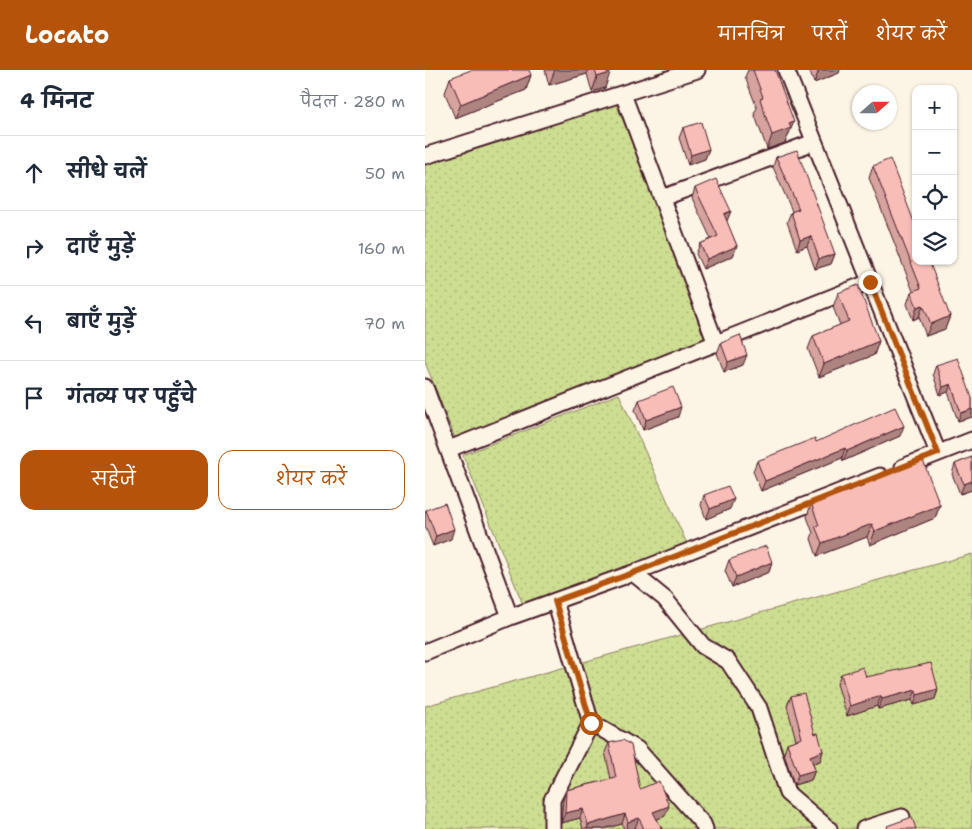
<!DOCTYPE html>
<html lang="hi">
<head>
<meta charset="utf-8">
<style>
  :root { --surface:#fff; --page:#f2f2f3; --text:#1f2937; --muted:#747a83; --line:#e0e1e3; --accent:#b45309 }
  body { margin:0; font-family:"Shantell Sans","Playpen Sans Deva",sans-serif; background:var(--page); color:var(--text) }
  .controls { position:absolute; right:15px; top:15px; display:grid; overflow:hidden; border-radius:10px; box-shadow:0 1px 4px #0004 }
  .controls button { width:45px; height:45px; display:grid; place-items:center; padding:0; border:0; border-bottom:1px solid var(--line); background:var(--surface); color:var(--text); font:25px sans-serif }
  .compass { position:absolute; left:427px; top:15px; width:45px; height:45px; border-radius:50%; background:var(--surface); box-shadow:0 1px 4px #0004; rotate:69deg }
  .stop { position:absolute; width:15px; height:15px; margin:-11px; border:4px solid #b45309; border-radius:50%; background:#fff }
  .stop.end { background:#b45309; border-color:#fff; box-shadow:0 1px 5px #0008 }
  .list { margin:0; padding:0; list-style:none }
  h2 { display:flex; justify-content:space-between; align-items:center; height:65px; margin:0; padding:0 20px; font-size:21px }
  h2 small { font-size:16px; font-weight:400; color:var(--muted) }
  .list li { display:grid; grid-template-columns:32px 1fr auto; gap:15px; align-items:center; box-sizing:border-box; height:75px; padding:0 20px; border-top:1px solid var(--line) }
  .list b { display:block; font-size:19px; white-space:nowrap }
  .list em { font-size:16px; font-style:normal; color:var(--muted) }
  .actions { display:flex; gap:10px; padding:15px 20px }
  .actions a { flex:1; padding:11px 0; border:1px solid var(--accent); border-radius:15px; text-align:center; font-size:18px; color:var(--accent) }
  .actions .main { background:var(--accent); color:#fff }
  .icon { flex:none; width:28px; height:28px; fill:none; stroke:currentColor; stroke-width:2; stroke-linecap:round; stroke-linejoin:round }
  .map { position:relative; flex:none; width:547px; height:759px; overflow:hidden }
  header { display:flex; align-items:center; gap:30px; box-sizing:border-box; height:70px; padding:0 25px; background:var(--accent); color:#fff }
  header strong { font-size:24px }
  nav { display:flex; gap:28px; margin-inline-start:auto; font-size:18px }
  main { display:flex }
  aside { flex:1; background:var(--surface) }
  .map>svg:first-child { display:block }
  .grass { fill:url(#grass-dots); stroke:#8c7e5e }
  .lines { fill:none; stroke-linecap:round; stroke-linejoin:round }
  .minor-casing { stroke:#4a1f2b; stroke-width:19 }
  .minor { stroke:#fcf5e5; stroke-width:15 }
  .wall { fill:#d6a39e; stroke:#4a1f2b }
  .shaded-wall { fill:#ae8481; stroke:#4a1f2b }
  .building { fill:#f9bdb8; stroke:#4a1f2b }
  .route { stroke:#b45309; stroke-width:6 }
</style>
</head>
<body>
<header>
<strong>Locato</strong>
<nav><a>मानचित्र</a><a>परतें</a><a>शेयर करें</a></nav>
</header>
<main>
<aside>
<h2>4 मिनट<small>पैदल · 280 m</small></h2>
<ul class="list">
<li><svg class="icon" aria-label="ahead" viewBox="0 0 24 24"><path d="M12 20V5M6 11l6-6 6 6"/></svg><div><b>सीधे चलें</b></div><em>50 m</em></li>
<li><svg class="icon" aria-label="right" viewBox="0 0 24 24"><path d="M7 20v-9h11M14 6l5 5-5 5"/></svg><div><b>दाएँ मुड़ें</b></div><em>160 m</em></li>
<li><svg class="icon" aria-label="left" viewBox="0 0 24 24"><path d="M17 20v-9H6M10 6l-5 5 5 5"/></svg><div><b>बाएँ मुड़ें</b></div><em>70 m</em></li>
<li><svg class="icon" aria-label="arrive" viewBox="0 0 24 24"><path d="M6 21V4h12l-3 4 3 4H6"/></svg><div><b>गंतव्य पर पहुँचे</b></div></li>
</ul>
<div class="actions"><a class="main">सहेजें</a><a>शेयर करें</a></div>
</aside>
<div class="map">
<svg width="547" height="759" viewBox="0 0 547 759">
  <defs>
    <pattern id="grass-dots" width="8" height="8" patternUnits="userSpaceOnUse" patternTransform="scale(1.25)"><rect width="8" height="8" fill="#cdde92"/><path d="M2 2h.1M6 6h.1" fill="none" stroke="#b2be7e" stroke-width="1.8" stroke-linecap="round"/></pattern>
  </defs>
  <rect width="100%" height="100%" fill="#fcf5e5"/>
  <filter id="ink" filterUnits="userSpaceOnUse"><feTurbulence type="fractalNoise" baseFrequency=".02" numOctaves="2"/><feDisplacementMap in="SourceGraphic" scale="10" xChannelSelector="R" yChannelSelector="G"/><feConvolveMatrix kernelMatrix="1 2 1 2 8 2 1 2 1" color-interpolation-filters="sRGB"/></filter>
  <g filter="url(#ink)">
    <path class="grass" d="M191,33l96,236 -257,99 -30,-76v-203z
      M194,324l69,152 -164,61 -61,-152z
      M547,484v275h-547v-123z"/>
    <g class="lines">
      <defs>
        <path id="minor" d="M361,0l152,383
          M198,24l93,250
          M0,86l272,-86
          M237,128l152,-56
          M0,317l85,230
          M24,379l421,-167
          M478,397l69,-27
          M208,503l32,26 38,47 25,15 31,47 28,85 42,36
          M130,531l36,122 46,26 66,75 2,5
          M0,582l85,-35 123,-44 247,-97
          M127,759v-29l39,-77
          M439,759l38,-12"/>
      </defs>
      <use href="#minor" class="minor-casing"/>
      <use href="#minor" class="minor"/>
    </g>
    <path class="wall" d="M120,0h64l-4,18 -13,4 -5,-18 -38,11z
      M323,0h27l13,67h-1l-2,6 -18,6 -13,-36 3,-5 -12,-31z
      M384,0h31l-1,3 -25,10z
      M106,5l-5,15 -71,28 -10,-25 5,-15z
      M258,58l26,21 -4,10 -17,6 -9,-27z
      M351,87l59,97 -4,10 -16,5 -8,-23 -10,4 -10,-28 4,-10 1,-1 -19,-44z
      M448,96l77,150 -5,13 -19,7 -7,-19 -6,3 -6,-16 4,-12 2,-1 -44,-113z
      M270,118l36,23 -5,10 11,25 -4,10 -30,13 -7,-15 4,-10 11,-5 -19,-41z
      M413,223l41,48 -5,14 -55,22 -11,-28 5,-13 27,-11 -7,-18z
      M296,273l22,22 -19,7 -7,-19z
      M511,295l36,33v19l-14,4 -10,-29 -8,3 -7,-21z
      M214,330l39,17 -35,13 -8,-20z
      M475,366l-57,25 -1,-3 -81,33 -8,-20 4,-10 59,-19z
      M547,387v33l-12,4 -8,-20 3,-10z
      M437,412l78,23 -5,13 -65,27 -3,-8 -50,19 -6,-17 2,-6 -6,-16 4,-14 50,-17z
      M279,425l26,14 -24,10 -5,-14z
      M1,440l25,29 -18,7 -8,-20v-13z
      M304,490l43,2 -3,10 -37,15 -7,-16z
      M416,604l25,3 72,12 -3,10 -21,6 -2,-5 -34,9 -1,-3 -30,10 -10,-32z
      M366,626l24,38 8,17 -3,10 -7,3 2,6 -4,10 -17,5 -10,-32 3,-10 9,-3 -9,-34z
      M184,673l31,46 25,27 -8,3 5,10h-26l-1,-1 -3,1h-8l-2,-5 -19,5h-20l-3,-11 -19,5 2,-23 3,-10 45,-11 -6,-27z"/>
    <path class="shaded-wall" d="M130,0h33l-1,4 -38,11z
      M394,0h21l-1,3 -25,10z
      M185,3l-5,15 -13,4 5,-15z
      M106,5l-5,15 -71,28 6,-14z
      M369,52l-9,21 -18,6 5,-14 17,-11z
      M284,79l-4,10 -17,6 3,-10z
      M306,141l-4,10 -7,3 4,-10z
      M386,166l-4,10 -10,4 3,-10z
      M312,176l-4,10 -30,13 4,-10z
      M410,184l-4,10 -16,5 4,-10z
      M498,235l-4,12 -6,3 4,-13z
      M525,246l-5,13 -19,7 5,-12z
      M454,271l-5,14 -55,22 5,-13z
      M322,285l-4,10 -19,7 4,-10z
      M526,314l-3,8 -8,3 3,-8z
      M256,337l-3,10 -35,13 3,-10z
      M547,339v8l-14,4 3,-8z
      M479,356l-4,10 -57,25 4,-10z
      M420,378l-3,10 -81,33 4,-10z
      M547,411v9l-12,4 4,-10z
      M309,429l-4,10 -24,10 4,-10z
      M515,435l-5,13 -65,27 5,-14z
      M447,454l-5,13 -50,19 5,-13z
      M29,459l-3,10 -18,7 3,-10z
      M347,492l-3,10 -37,15 4,-10z
      M513,619l-3,10 -21,6 3,-10z
      M491,620l-4,10 -34,9 4,-10z
      M456,626l-4,10 -30,10 3,-10z
      M398,681l-3,10 -14,5 4,-10z
      M390,700l-4,10 -17,5 4,-10z
      M244,736l-4,10 -15,6 3,-10z
      M158,739l-3,9 -19,5 4,-10z
      M200,744l-3,10 -19,5h-16l1,-4z
      M214,748l-4,10 -3,1h-6l2,-7z"/>
    <path class="building" d="M46,0h58l2,5 -70,29 -11,-26z
      M170,0h14l1,3 -13,4z
      M328,0h22l19,52 -5,2 2,4 -19,7 -12,-36 3,-2z
      M276,52l8,27 -18,6 -8,-27z
      M372,80l38,104 -16,5 -8,-23 -11,4 -9,-28 8,-3 -23,-52z
      M465,89l26,68v34h13l21,55 -19,8 -8,-19 -6,2 -6,-15 10,-4 -48,-122z
      M291,109l15,32 -7,3 13,32 -30,13 -7,-15 18,-8 -23,-48z
      M433,215l21,56 -55,23 -11,-28 36,-15 -11,-28z
      M315,265l7,20 -19,7 -7,-19z
      M533,288l14,40v11l-11,4 -10,-29 -8,3 -7,-22z
      M248,317l8,20 -35,13 -7,-20z
      M470,337l9,19 -57,25 -2,-3 -80,33 -8,-20 58,-23 1,4z
      M547,387v24l-8,3 -9,-20z
      M497,388l18,47 -65,26 -3,-7 -50,19 -7,-17 4,-1 -8,-22 53,-18 -2,-3z
      M303,416l6,13 -24,10 -6,-14z
      M20,433l9,26 -18,7 -10,-26z
      M341,476l6,16 -36,15 -7,-17z
      M506,593l7,26 -21,6 -1,-5 -34,9 -1,-3 -31,10 -9,-32 22,-7 3,10z
      M379,623l11,41 3,-1 5,18 -13,5 5,14 -17,5 -11,-32 15,-5 -11,-42z
      M198,670l8,5 9,44 19,-8 10,25 -16,6 9,17h-18l-5,-11 -11,4 -3,-8 -37,11 -5,-16 -18,4 1,-23 50,-12 -7,-35z
      M487,747l4,12h-28l-1,-3z"/>
  </g>
  <g class="lines" filter="url(#ink)">
    <path class="route" d="M166,653l-36,-122 78,-28 305,-120 -68,-171"/>
  </g>
</svg>
<div class="controls">
<button>+</button>
<button>−</button>
<button><svg class="icon" aria-label="locate" viewBox="0 0 24 24"><circle cx="12" cy="12" r="6"/><path d="M12 2v4M12 18v4M2 12h4M18 12h4"/></svg></button>
<button><svg class="icon" aria-label="layers" viewBox="0 0 24 24"><path d="M12 4l9 5-9 5-9-5zM3 14l9 5 9-5"/></svg></button>
</div>
<svg class="compass" viewBox="-18 -18 36 36"><path d="M0-13l5 13h-10z" fill="#e53935"/><path d="M0 13l5-13h-10z" fill="#747a83"/></svg>
<div class="stop" style="left:166px;top:653px"></div>
<div class="stop end" style="left:445px;top:212px"></div>
</div>
</main>
</body>
</html>
